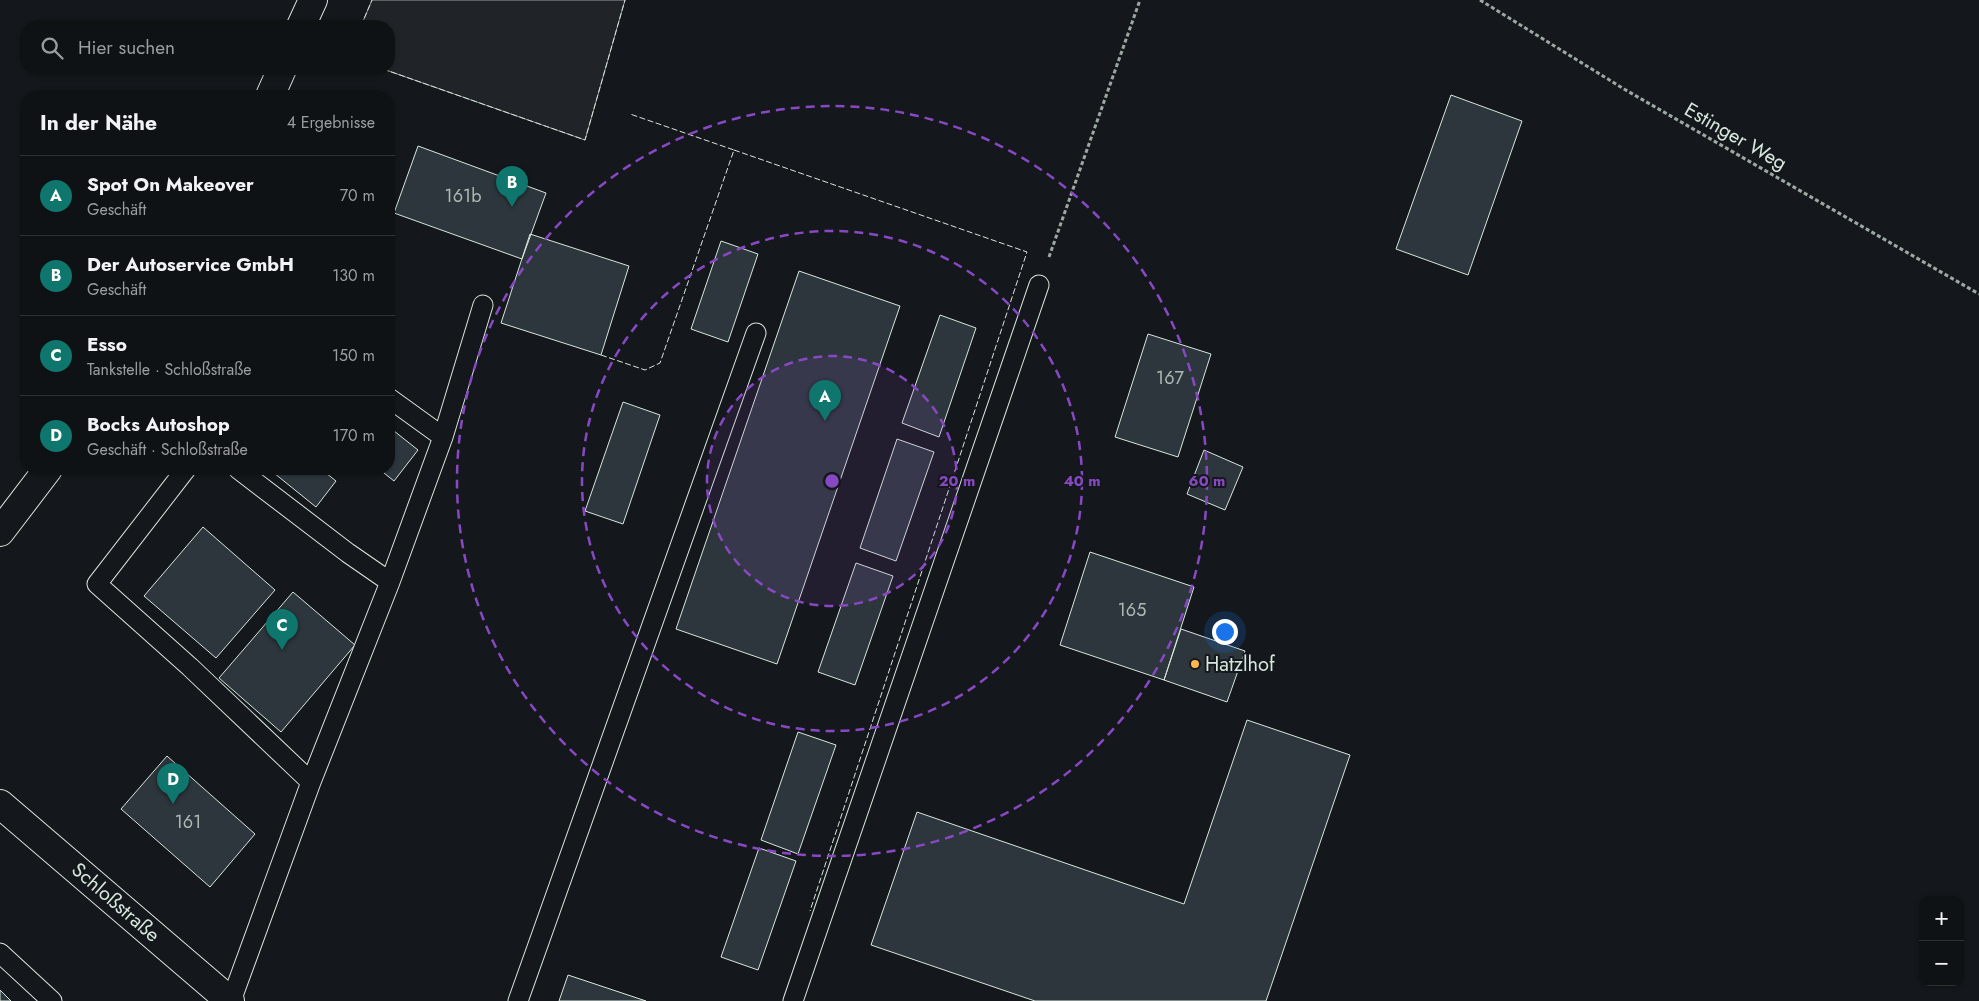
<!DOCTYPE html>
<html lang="de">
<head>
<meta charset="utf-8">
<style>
  :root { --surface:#0f1215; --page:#181b1e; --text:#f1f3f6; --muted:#9b9ea0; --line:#2f3234; --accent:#0f766e }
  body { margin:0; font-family:Jost,sans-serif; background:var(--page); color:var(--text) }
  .controls { position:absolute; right:15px; bottom:15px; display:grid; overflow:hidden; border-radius:10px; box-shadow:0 1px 4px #0004 }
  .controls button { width:45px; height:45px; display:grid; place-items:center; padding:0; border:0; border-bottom:1px solid var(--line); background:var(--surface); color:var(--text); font:25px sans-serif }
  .you { position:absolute; left:1224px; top:631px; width:18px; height:18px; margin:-12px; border:4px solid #fff; border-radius:50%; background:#1a73e8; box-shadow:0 0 0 8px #1a73e833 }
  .badge { display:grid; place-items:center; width:32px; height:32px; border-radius:50%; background:var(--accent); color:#fff; font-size:16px; font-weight:700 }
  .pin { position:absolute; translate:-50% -41px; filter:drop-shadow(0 1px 2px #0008) }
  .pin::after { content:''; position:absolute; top:26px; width:18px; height:15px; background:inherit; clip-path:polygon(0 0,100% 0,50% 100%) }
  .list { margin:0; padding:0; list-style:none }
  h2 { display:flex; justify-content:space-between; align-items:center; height:65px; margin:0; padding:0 20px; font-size:21px }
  h2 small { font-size:16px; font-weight:400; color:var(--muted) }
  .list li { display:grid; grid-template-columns:32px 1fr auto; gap:15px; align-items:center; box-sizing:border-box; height:80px; padding:0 20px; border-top:1px solid var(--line) }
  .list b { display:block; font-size:19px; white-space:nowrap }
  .list p { margin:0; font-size:16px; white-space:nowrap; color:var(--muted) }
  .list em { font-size:16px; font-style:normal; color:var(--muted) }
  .icon { flex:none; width:28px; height:28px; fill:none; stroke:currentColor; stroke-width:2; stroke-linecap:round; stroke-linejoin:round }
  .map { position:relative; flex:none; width:1979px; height:1001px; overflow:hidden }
  .search { position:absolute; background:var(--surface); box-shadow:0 1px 4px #0004; left:20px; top:20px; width:375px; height:55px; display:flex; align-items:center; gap:12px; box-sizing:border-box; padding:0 18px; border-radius:20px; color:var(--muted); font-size:19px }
  .panel { position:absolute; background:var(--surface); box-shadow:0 1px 4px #0004; left:20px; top:90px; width:375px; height:385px; border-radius:20px }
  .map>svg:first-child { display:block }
  .green { fill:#202428; stroke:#939e99 }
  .building { fill:#2c363c; stroke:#d8e6dc }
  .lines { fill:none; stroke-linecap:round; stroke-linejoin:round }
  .lane-casing { stroke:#d8e6dc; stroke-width:21 }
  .secondary-casing { stroke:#d8e6dc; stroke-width:30 }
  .path { stroke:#9da8a2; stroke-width:3; stroke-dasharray:4 2.5; stroke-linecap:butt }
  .lane { stroke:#14181c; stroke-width:19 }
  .secondary { stroke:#14181c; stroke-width:28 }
  .fence { stroke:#d8e6dc; stroke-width:1; stroke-dasharray:6 2.5; stroke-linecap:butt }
  .ring { fill:none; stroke:#8948c3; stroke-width:2.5; stroke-dasharray:9 6 }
  .poi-dot { fill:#ffb74d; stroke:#14181c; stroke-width:2 }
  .labels { text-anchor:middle; stroke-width:4; stroke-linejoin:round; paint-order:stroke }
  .number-label { font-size:18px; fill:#adbab4 }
  .street-label { font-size:20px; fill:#d8e6dc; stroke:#14181c }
  .poi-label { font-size:20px; fill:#d8e6dc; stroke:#14181c; text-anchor:start }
  .centre { fill:#8948c3; stroke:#14181c; stroke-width:2.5 }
  .ring-label { font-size:15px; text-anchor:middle; font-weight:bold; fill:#8948c3; stroke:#14181c; stroke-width:4; stroke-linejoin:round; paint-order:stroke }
</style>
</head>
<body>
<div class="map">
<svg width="1979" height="1001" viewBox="0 0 1979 1001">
  <rect width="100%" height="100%" fill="#14181c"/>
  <path class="green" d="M372,0h253l-40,140 -202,-71h6v-43h-28z"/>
  <path class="building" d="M1451,95l71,26 -54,154 -72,-26z
    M418,146l128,47 -24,66 -128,-46z
    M530,234l99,32 -28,89 -100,-32z
    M721,241l37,13 -30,88 -37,-13z
    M799,271l101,35 -123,358 -101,-35z
    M940,315l36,13 -37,109 -37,-14z
    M1148,334l63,20 -33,103 -63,-20z
    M623,402l37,13 -37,109 -38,-13z
    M389,427l29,23 -24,31 -15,-12h10z
    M897,439l37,13 -38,109 -36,-13z
    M1204,450l39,17 -18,43 -38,-16z
    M269,469h52l15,12 -20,26z
    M203,527l72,63 -59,68 -72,-62z
    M1090,552l104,35 -30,93 -104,-35z
    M856,563l37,13 -38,109 -37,-13z
    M293,592l62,53 -74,87 -62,-54z
    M1181,629l64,22 -18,51 -63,-22z
    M1247,720l103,35 -84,246h-231l-164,-56 46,-133 267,92z
    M798,732l38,13 -38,109 -37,-14z
    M167,756l88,78 -45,53 -89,-78z
    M759,848l37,13 -38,109 -37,-13z
    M568,975l78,26h-87z
    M0,990l11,11h-11z"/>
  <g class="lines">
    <defs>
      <path id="lane" d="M389,398l54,39
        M186,469l-89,115 93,83 121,115
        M390,582l53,-145 40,-132
        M0,953l52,48
        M231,1001l80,-219 79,-200 -42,-29 -110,-84
        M518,1001l238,-668
        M793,1001l246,-716"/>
      <path id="secondary" d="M301,26l12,-26
        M270,96l12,-27
        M0,532l48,-63
        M0,804l230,197"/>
    </defs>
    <use href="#lane" class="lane-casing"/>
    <use href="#secondary" class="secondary-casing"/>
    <path class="path" d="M1480,0l144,89 355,205
      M1049,257l91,-257"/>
    <use href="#lane" class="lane"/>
    <use href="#secondary" class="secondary"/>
    <path class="fence" d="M361,26l11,-26
      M383,69l202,71 40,-140
      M734,150l293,102 -217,659
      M601,355l44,15 15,-7 74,-213 -104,-36"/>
  </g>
  <circle cx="832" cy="481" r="125" fill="#8948c3" fill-opacity=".12"/>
  <g class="ring">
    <circle cx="832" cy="481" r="125"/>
    <circle cx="832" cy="481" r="250"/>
    <circle cx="832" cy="481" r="375"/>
  </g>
  <circle class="poi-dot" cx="1195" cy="664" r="5"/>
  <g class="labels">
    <g class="number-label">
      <text x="463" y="202">161b</text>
      <text x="1170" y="384">167</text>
      <text x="1132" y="616">165</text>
      <text x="188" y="828">161</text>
    </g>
    <g class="street-label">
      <text transform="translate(1736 136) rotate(30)" y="7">Estinger Weg</text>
      <text transform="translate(116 902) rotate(41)" y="7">Schloßstraße</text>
    </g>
    <g class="poi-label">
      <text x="1205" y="671">Hatzlhof</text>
    </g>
  </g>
  <circle cx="832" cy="481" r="8" class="centre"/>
  <g class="ring-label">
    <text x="957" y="486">20 m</text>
    <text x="1082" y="486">40 m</text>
    <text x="1207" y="486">60 m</text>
  </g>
</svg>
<div class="controls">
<button>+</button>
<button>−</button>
</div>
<div class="you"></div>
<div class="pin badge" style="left:825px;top:421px">A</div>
<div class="pin badge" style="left:512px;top:207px">B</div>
<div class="pin badge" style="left:282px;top:650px">C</div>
<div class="pin badge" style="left:173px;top:804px">D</div>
<div class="search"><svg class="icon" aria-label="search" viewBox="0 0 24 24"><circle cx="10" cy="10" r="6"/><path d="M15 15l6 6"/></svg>Hier suchen</div>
<section class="panel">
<h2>In der Nähe<small>4 Ergebnisse</small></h2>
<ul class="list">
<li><span class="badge">A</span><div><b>Spot On Makeover</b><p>Geschäft</p></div><em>70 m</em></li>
<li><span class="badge">B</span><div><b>Der Autoservice GmbH</b><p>Geschäft</p></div><em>130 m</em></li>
<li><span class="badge">C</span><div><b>Esso</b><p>Tankstelle · Schloßstraße</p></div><em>150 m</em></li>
<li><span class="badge">D</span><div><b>Bocks Autoshop</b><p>Geschäft · Schloßstraße</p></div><em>170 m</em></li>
</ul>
</section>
</div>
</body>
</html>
